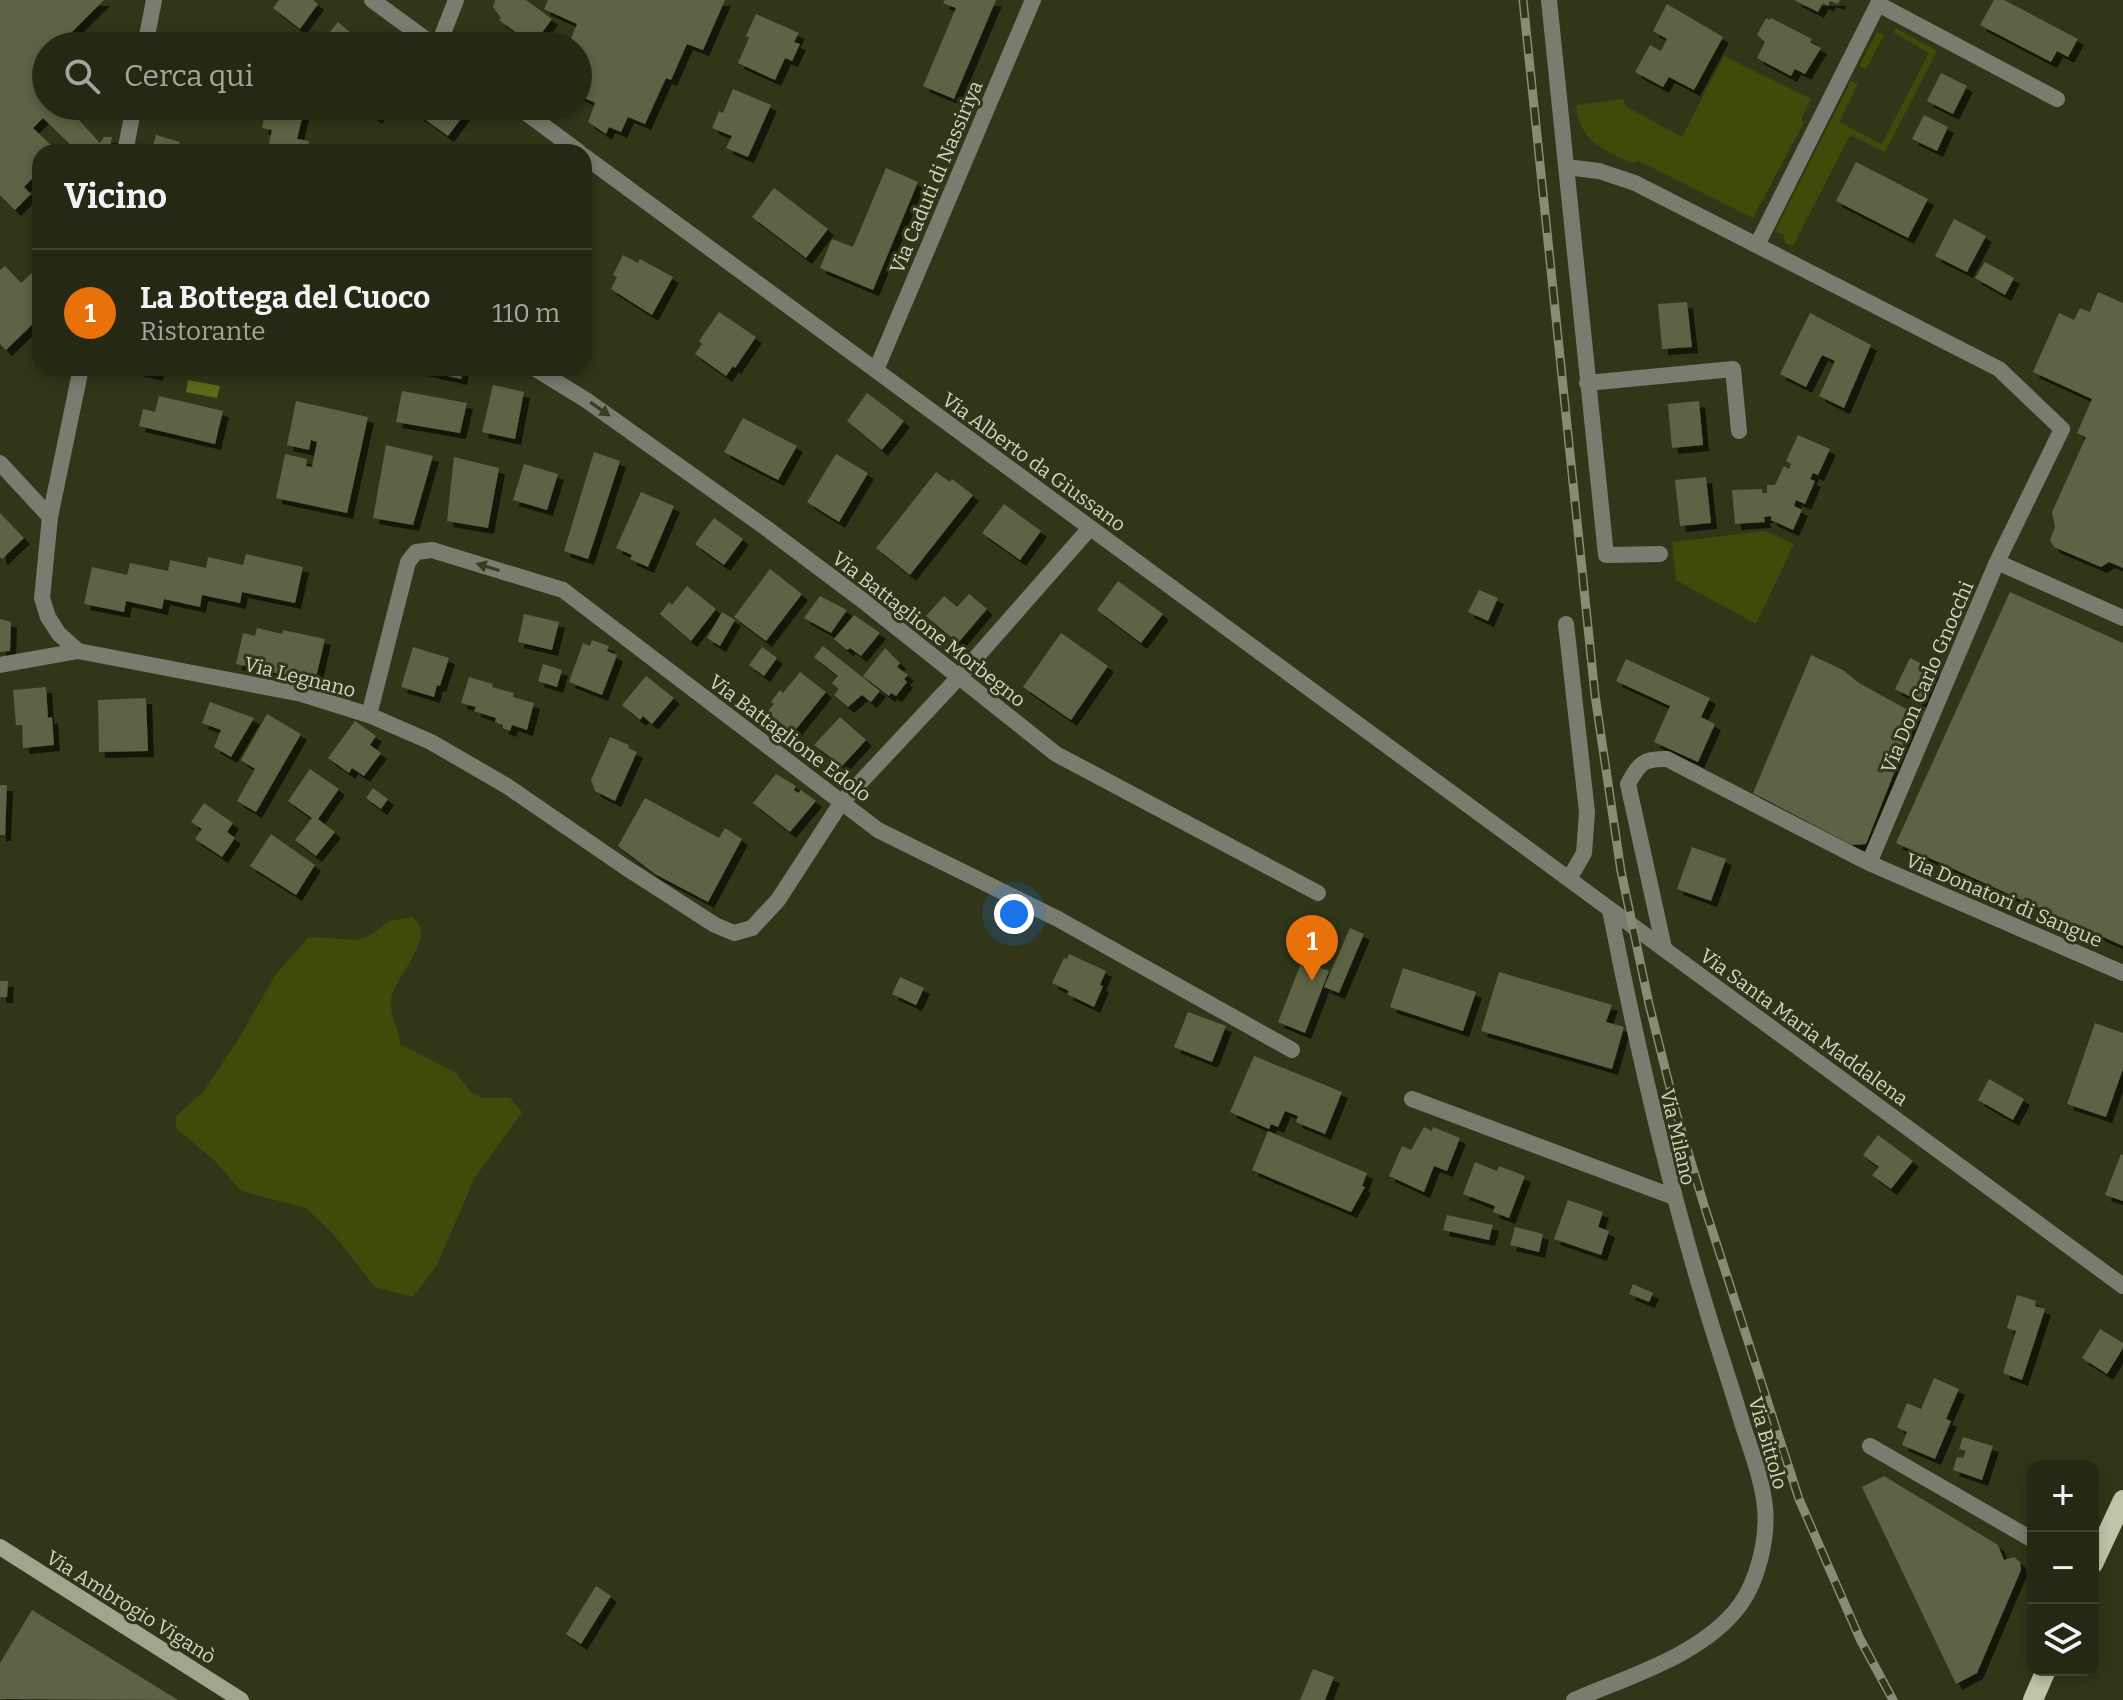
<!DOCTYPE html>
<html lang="it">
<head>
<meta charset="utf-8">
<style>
  :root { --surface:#252813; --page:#313421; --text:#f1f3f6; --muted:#a3a6a0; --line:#424433; --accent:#8bbbb9 }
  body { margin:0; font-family:Bitter,serif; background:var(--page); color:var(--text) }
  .controls { position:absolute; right:24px; bottom:24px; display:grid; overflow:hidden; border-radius:16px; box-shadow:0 4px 12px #0003 }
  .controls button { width:72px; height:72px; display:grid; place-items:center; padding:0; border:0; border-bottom:2px solid var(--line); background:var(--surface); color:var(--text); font:40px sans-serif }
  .you { position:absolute; left:1014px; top:914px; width:28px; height:28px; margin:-20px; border:6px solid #fff; border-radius:50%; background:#1a73e8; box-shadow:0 0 0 12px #1a73e833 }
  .badge { display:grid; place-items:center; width:52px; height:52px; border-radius:50%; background:var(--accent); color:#fff; font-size:26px; font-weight:700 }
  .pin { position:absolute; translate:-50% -66px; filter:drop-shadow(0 2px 4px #0008) }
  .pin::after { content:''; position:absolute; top:42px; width:28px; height:24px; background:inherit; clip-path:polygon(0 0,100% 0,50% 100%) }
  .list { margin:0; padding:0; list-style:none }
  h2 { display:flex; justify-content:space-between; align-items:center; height:104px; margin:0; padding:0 32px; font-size:34px }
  h2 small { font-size:26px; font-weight:400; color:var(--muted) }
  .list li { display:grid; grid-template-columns:52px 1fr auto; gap:24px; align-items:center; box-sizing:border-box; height:128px; padding:0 32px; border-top:2px solid var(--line) }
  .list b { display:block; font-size:30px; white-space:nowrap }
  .list p { margin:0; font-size:26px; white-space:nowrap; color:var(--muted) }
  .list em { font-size:26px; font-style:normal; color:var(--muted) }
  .icon { flex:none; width:44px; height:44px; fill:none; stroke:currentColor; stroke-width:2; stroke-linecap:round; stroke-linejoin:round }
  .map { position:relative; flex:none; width:2123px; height:1700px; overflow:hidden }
  .search { position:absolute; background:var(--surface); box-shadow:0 4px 12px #0003; left:32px; top:32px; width:560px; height:88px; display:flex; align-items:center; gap:20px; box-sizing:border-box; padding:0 28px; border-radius:44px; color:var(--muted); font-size:30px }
  .panel { position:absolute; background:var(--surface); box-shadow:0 4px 12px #0003; left:32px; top:144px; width:560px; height:232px; border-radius:24px }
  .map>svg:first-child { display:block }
  .green { fill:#424a09 }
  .water { fill:#5e6819 }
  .building { fill:#5d6344; filter:url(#shadow) }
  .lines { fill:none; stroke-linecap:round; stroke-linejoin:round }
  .minor { stroke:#797c6e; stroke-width:16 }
  .tertiary { stroke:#797c6e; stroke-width:16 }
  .secondary { stroke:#a0a58e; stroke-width:16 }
  .primary { stroke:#bec4a7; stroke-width:20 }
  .rail-casing { stroke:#888c75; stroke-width:9 }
  .rail { stroke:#313619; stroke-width:6; stroke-dasharray:18; stroke-linecap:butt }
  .oneway { fill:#383d22 }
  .labels { text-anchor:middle; stroke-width:6; stroke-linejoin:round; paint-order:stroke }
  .street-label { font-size:20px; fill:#d1d5c3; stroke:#313619 }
</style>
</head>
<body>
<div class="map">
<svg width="2123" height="1700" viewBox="0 0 2123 1700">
  <defs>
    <filter id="shadow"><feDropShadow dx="6" dy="6" stdDeviation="0" flood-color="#0009"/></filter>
  </defs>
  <rect width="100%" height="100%" fill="#313619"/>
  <path class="green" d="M1896,28l41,23 -52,101 -35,-17 -57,111 -8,-3 -1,-8 -9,-4 76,-150 7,3 -19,38 43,22 47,-91 -36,-21z
    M1877,32l7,3 -18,34 -7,-3z
    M1724,56l87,43 -9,18 1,7 -50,94 -114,-57 -8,2c-30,-15 -51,-22 -55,-58l48,-6 1,7 57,31z
    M1765,531l29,13 -38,80 -80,-44 -4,-38z
    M412,917c3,3 7,6 8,10 7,17 -23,51 -28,68 -5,16 7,33 8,49l56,29 15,19 12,6h27l12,14 -48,67 -37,86 -24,32 -38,-10 -41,-52 -28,-27 -65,-17 -25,-29 -40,-34v-12l28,-25 34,-51 38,-66 33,-37 48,3 12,-4 20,-15z"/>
  <path class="water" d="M188,380l32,6 -3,12 -31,-6z"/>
  <path class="building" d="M0,0h104l-46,46h-12v60h24l-2,2 32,35 4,-6h8l-3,15h-31l-35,-34 -10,10 25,24h-18v19l-16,16 7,7 -16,16 -15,-15z
    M279,0h34l5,4 -18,25 -27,-21z
    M495,0h31l26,19 -19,26 -34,-25 2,-2 -8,-11z
    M548,0h177l-22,50 -16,-6 -16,36 -5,-2 -21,46 -17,-7 -7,15 -12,-5 -3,7 -18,-12 7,-19 -17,-8v-49h-10l9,-22 -33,-15z
    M945,0h51l-42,99 -31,-13 33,-78 -13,-5z
    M1794,0h46l-2,4 -8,-3 -2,5 -5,-3 -5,9z
    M1994,0h10l74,39 -10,18 -11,-6 -6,11 -71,-37z
    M1667,4l56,33 -29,53 -25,-13 -6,10 -28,-15 15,-27 11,6 6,-12 -14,-8z
    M756,14l43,19 -5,9 6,2 -8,17 -7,-3 -10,22 -37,-17 11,-25 -3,-2z
    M1766,18l3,2 2,-2 41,21 -2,3 11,6 -16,26 -10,-5 -4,7 -34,-18 8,-16 -8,-7z
    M338,22l14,12 -3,3 12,9h-37l-3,-3z
    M281,33l13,10 -2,3h-21z
    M1941,73l26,13 -14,28 -26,-13z
    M733,89l38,16 -23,52 -22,-9 6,-12 -20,-8 7,-17 4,2z
    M270,106h35l-8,33 12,2 -2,11h-36l1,-3 -4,-1 4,-18 -10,-2 3,-15h3z
    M360,106h25l-9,12z
    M415,106h43l8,6 -18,24 -36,-26z
    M1924,115l24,12 -11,24 -25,-12z
    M156,135l24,7 -1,5 13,5h-41z
    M1856,162l72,37 -20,39 -72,-37z
    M886,168l32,14 -45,108 -53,-22 12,-29 21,8z
    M774,188l54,41 -22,29 -54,-41z
    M1954,219l32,17 -19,36 -32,-16z
    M623,255l15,8 2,-4 33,18 -21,38 -41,-26 6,-12 -4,-2z
    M1985,262l29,16 -9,17 -30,-17z
    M5,266l16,17 12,-11 7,7v38l-34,33 -6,-6v-74z
    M2098,292l25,11v265l-14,-6 -8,5 -47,-20 -4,-7 5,-13 -3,-15 34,-75 -9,-4 15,-34 -59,-27 26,-59 15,7 6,-12 10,4z
    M1687,302l5,45 -30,2 -4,-45z
    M719,312l37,25 -21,31 -2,-2 -7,10 -31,-22 7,-10 -3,-3z
    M1810,313l61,32 -27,63 -25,-12 16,-35 -13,-6 -16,32 -26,-13z
    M126,368h32l-1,7z
    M413,368h50l-2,11z
    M493,385l31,7 -9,47 -33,-7z
    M402,391l65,12 -7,30 -64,-11z
    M867,393l37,28 -22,29 -35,-29z
    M159,396l64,15 -8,33 -76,-18 4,-17 12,3z
    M296,401l72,16 -21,96 -71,-15 9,-44 22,5 -1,7 6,1 5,-25 -6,-2 -2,10 -22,-5z
    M1699,401l4,44 -31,3 -4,-44z
    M743,418l54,28 -19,34 -54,-28z
    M1798,435l32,14 -12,26 -5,-2 -3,6 5,2 -10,23 -9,-4 -2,6 8,4 -9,20 -22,-10v-4l-7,1 1,5 -30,2 -3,-34 30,-1v4h5v-8h8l9,-19 5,3 2,-5 -5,-3z
    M386,445l47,11 -20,69 -40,-7z
    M594,452l26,9 -32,98 -24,-8z
    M836,454l32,19 -29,49 -32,-20z
    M454,457l45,11 -11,60 -41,-7z
    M524,464l34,10 -11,36 -34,-10z
    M936,472l14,10 2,-3 21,16 -63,80 -34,-27z
    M1706,477l5,46 -31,3 -5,-46z
    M641,492l33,14 -26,61 -18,-8 2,-4 -16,-7z
    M1004,504l37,27 -21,29 -38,-27z
    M0,513l24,25 -22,21 -2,-2z
    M714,518l29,21 -19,26 -29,-21z
    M246,554l57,13 -8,36 -53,-11 -2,11 -38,-8 -2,12 -36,-8 -2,10 -36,-8 -2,11 -40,-8 8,-37 35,8 3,-12 38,8 2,-11 36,8 2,-11 35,8z
    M770,569l32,25 -36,47 -32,-24z
    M1118,581l45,33 -22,29 -44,-33z
    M687,586l29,23 -25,32 -31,-27 9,-12 3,3z
    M1479,590l19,8 -10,23 -20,-9z
    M2010,592l113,51v303l-227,-103z
    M969,594l18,15 -29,34 -32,-27 18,-20 13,11z
    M820,596l27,14 -16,23 -27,-15z
    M722,612l13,8 -15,26 -13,-8z
    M524,614l35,8 -7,28 -34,-8z
    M854,615l26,18 -19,23 -11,-8 -3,2 -13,-11z
    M0,619l11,3 -1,29 -10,1z
    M257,628l25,6 1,-4 42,9 -10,43 -79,-18 7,-31 12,3z
    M1061,633l47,33 -37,54 -48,-33z
    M592,640l17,6 -2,5 10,4 -15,40 -33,-13 14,-39 7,3z
    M823,646l57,45 -9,11 -9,-7 -14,12 -14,-12 5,-6 -7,-6 6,-7 -24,-19z
    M413,647l36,11 -9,28 -3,-1 -3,12 -33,-10z
    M762,647l15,11 -13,18 -15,-11z
    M885,648l15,15 -3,4 11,8 -4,4 3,3 -11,14 -5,-3 -2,3 -26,-20z
    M1811,655l32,15 16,13 58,32 -51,129 -14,1 -99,-52z
    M1910,658l26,13 -15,31 -26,-13z
    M1626,659l84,39 -9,19 14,7 -17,38 -44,-20 16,-36 -54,-25z
    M543,664l19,6 -5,17 -19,-6z
    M800,672l26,20 -33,41 -26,-21 7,-8 -3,-2 9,-12 3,3z
    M646,676l28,22 -22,26 -9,-8 -3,4 -18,-15z
    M469,677l24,7 -1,3 22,6 -1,4 21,6 -7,27 -15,-5 -2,6 -8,-3 1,-3 -8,-3 1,-4 -22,-7 2,-4 -15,-4z
    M46,687l2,31 4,-1 2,28 -31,3 -1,-23h-6l-3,-35z
    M146,698l2,53 -49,1 -1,-52z
    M210,702l44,16 -23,39 -17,-10 7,-17 -19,-7z
    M267,714l34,20 -45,78 -19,-11 18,-32 -14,-9z
    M840,717l26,23 -24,26 -28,-21z
    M355,721l21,15 -6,9 11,8 -17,23 -12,-8 -3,5 -21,-15z
    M610,737l19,8 -1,3 9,4 -22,49 -20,-10 -4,-11z
    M310,769l29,20 -21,30 17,13 -19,24 -21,-16 17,-22 -24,-17z
    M776,774l20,12 -2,4 4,3 3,-3 15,11 -26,31 -37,-29z
    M0,785h7l-2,50h-5z
    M373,788l15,11 -7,10 -15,-11z
    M645,798l74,40 6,-10 17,11 -34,63 -53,-28 -37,-28z
    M204,803l29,20 -6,9 8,6 -13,19 -27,-18 7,-10 -11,-7z
    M271,834l44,31 -19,30 -46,-29z
    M1692,847l34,12 -15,42 -34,-12z
    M1350,928l14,6 -25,59 -15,-6z
    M1069,954l37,17 -6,14 3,1 -9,21 -27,-13 2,-3 -17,-8 12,-25 3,1z
    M1302,961l27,10 -24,62 -27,-11z
    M1403,968l73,24 -13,39 -73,-24z
    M1499,972l113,33 -6,17 18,5 -12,42 -131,-38z
    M900,977l24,11 -8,17 -24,-11z
    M0,981h8l-1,16h-7z
    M1188,1012l38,14 -14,36 -38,-15z
    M2095,1023l28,10v36l-17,48 -39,-13z
    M1254,1056l88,36 -17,42 -29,-12 2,-6 -13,-5 -7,16 -7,-3 -2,5 -39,-17z
    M1989,1079l35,20 -11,21 -35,-20z
    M1424,1127l8,4 1,-4 27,11 -13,33 -13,-5 -10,26 -35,-16 13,-30 9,4z
    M1268,1131l99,42 -5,13 3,1 -14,25 -99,-42z
    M1878,1135l35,26 -22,28 -19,-14 7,-8 -16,-12z
    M2121,1154l2,1v46l-18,-6z
    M1475,1162l22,9 2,-5 26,10 -16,42 -16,-6 2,-6 -32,-12z
    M1568,1200l35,12 -5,15 11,4 -8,24 -47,-16z
    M1447,1215l46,10 -4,15 -46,-10z
    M1515,1227l28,7 -4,18 -29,-7z
    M1633,1284l20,9 -4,9 -20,-8z
    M2017,1295l19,6 -1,5 10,3 -23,71 -19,-7 13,-42 -9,-3z
    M2100,1329l23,14v5l-16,26 -25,-16z
    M1934,1378l25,11 -13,30 5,2 -16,38 -33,-14 5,-13 -10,-5 10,-24 14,6z
    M1963,1437l30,9 -11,34 -29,-10 4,-13 6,1 3,-7 -7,-2z
    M1884,1476l114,69 6,15 10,-3 6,5 1,8 -44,103 -21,11 -94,-197z
    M596,1586l15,10 -30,48 -15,-10z
    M32,1610l146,90 -178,-1v-36z
    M1313,1669l21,8 -9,23h-25z"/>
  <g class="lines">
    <path class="minor" d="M1549,0l57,555 54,-1
      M1878,4l179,95
      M145,46l9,-46
      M438,46l18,-46
      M125,152l9,-46
      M1566,167l33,4 36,12 364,186 63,60 -65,133 -128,301 -202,-104c-24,-1 -28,5 -39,25l36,164
      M1757,245l123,-245
      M81,368l-31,149 -8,81 6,19 11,17 19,17 224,43 67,21 62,27 76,44 118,81 90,58 19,8 18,-5 26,-28 63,-97 117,-125 132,-150
      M534,368l52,32 176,125 100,75 194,154 262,139
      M876,370l157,-370
      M1587,383l146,-14 6,62
      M0,463l50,54
      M1997,562l126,56
      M1566,624l21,188 -3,41 -15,26
      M0,665l78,-14
      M369,715l39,-153 8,-10 16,-2 131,40 315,240 180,89 234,131
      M1869,863l254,110
      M1412,1099l262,98
      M1870,1446l163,94
      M1574,1700c55,-24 129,-45 166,-95 18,-25 28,-67 25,-98 -3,-28 -13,-54 -22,-81 -12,-41 -26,-81 -38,-122 -39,-129 -69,-261 -95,-394"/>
    <path class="tertiary" d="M372,0l63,46
      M517,106l62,46
      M584,156l1539,1130"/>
    <path class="secondary" d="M0,1547l241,153"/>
    <path class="primary" d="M2093,1564l30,-64
      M2033,1700l13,-30"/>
    <defs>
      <path id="rail" d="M1523,0l72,695 26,176 28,133 27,108 28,93 95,294 61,140 33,61"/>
    </defs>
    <use href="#rail" class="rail-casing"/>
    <use href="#rail" class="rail"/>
  </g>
  <defs><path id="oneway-solid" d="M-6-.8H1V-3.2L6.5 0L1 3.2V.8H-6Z" transform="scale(2)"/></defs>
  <g class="oneway">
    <use href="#oneway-solid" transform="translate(600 409) rotate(35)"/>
    <use href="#oneway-solid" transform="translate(488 567) rotate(-163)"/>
  </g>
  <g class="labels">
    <g class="street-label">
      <text transform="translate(936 177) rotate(-67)" y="7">Via Caduti di Nassiriya</text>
      <text transform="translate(1034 462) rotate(36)" y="7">Via Alberto da Giussano</text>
      <text transform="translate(929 629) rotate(38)" y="7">Via Battaglione Morbegno</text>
      <text transform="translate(300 677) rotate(14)" y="7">Via Legnano</text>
      <text transform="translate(1927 677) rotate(-67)" y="7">Via Don Carlo Gnocchi</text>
      <text transform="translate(790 738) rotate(37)" y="7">Via Battaglione Edolo</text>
      <text transform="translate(2004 900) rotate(23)" y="7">Via Donatori di Sangue</text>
      <text transform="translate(1804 1027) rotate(36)" y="7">Via Santa Maria Maddalena</text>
      <text transform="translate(1678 1137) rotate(77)" y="7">Via Milano</text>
      <text transform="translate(1768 1443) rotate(74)" y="7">Via Bittolo</text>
      <text transform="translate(131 1607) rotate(32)" y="7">Via Ambrogio Viganò</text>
    </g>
  </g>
</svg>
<div class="controls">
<button>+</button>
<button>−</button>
<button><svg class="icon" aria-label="layers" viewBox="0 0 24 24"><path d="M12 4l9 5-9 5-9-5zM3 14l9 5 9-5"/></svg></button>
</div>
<div class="you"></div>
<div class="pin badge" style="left:1312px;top:981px;background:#e8710a">1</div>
<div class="search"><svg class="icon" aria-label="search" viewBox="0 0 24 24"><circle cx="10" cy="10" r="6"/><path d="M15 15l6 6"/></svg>Cerca qui</div>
<section class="panel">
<h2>Vicino<small></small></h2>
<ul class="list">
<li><span class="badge" style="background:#e8710a">1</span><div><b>La Bottega del Cuoco</b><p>Ristorante</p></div><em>110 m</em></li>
</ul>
</section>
</div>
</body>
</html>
